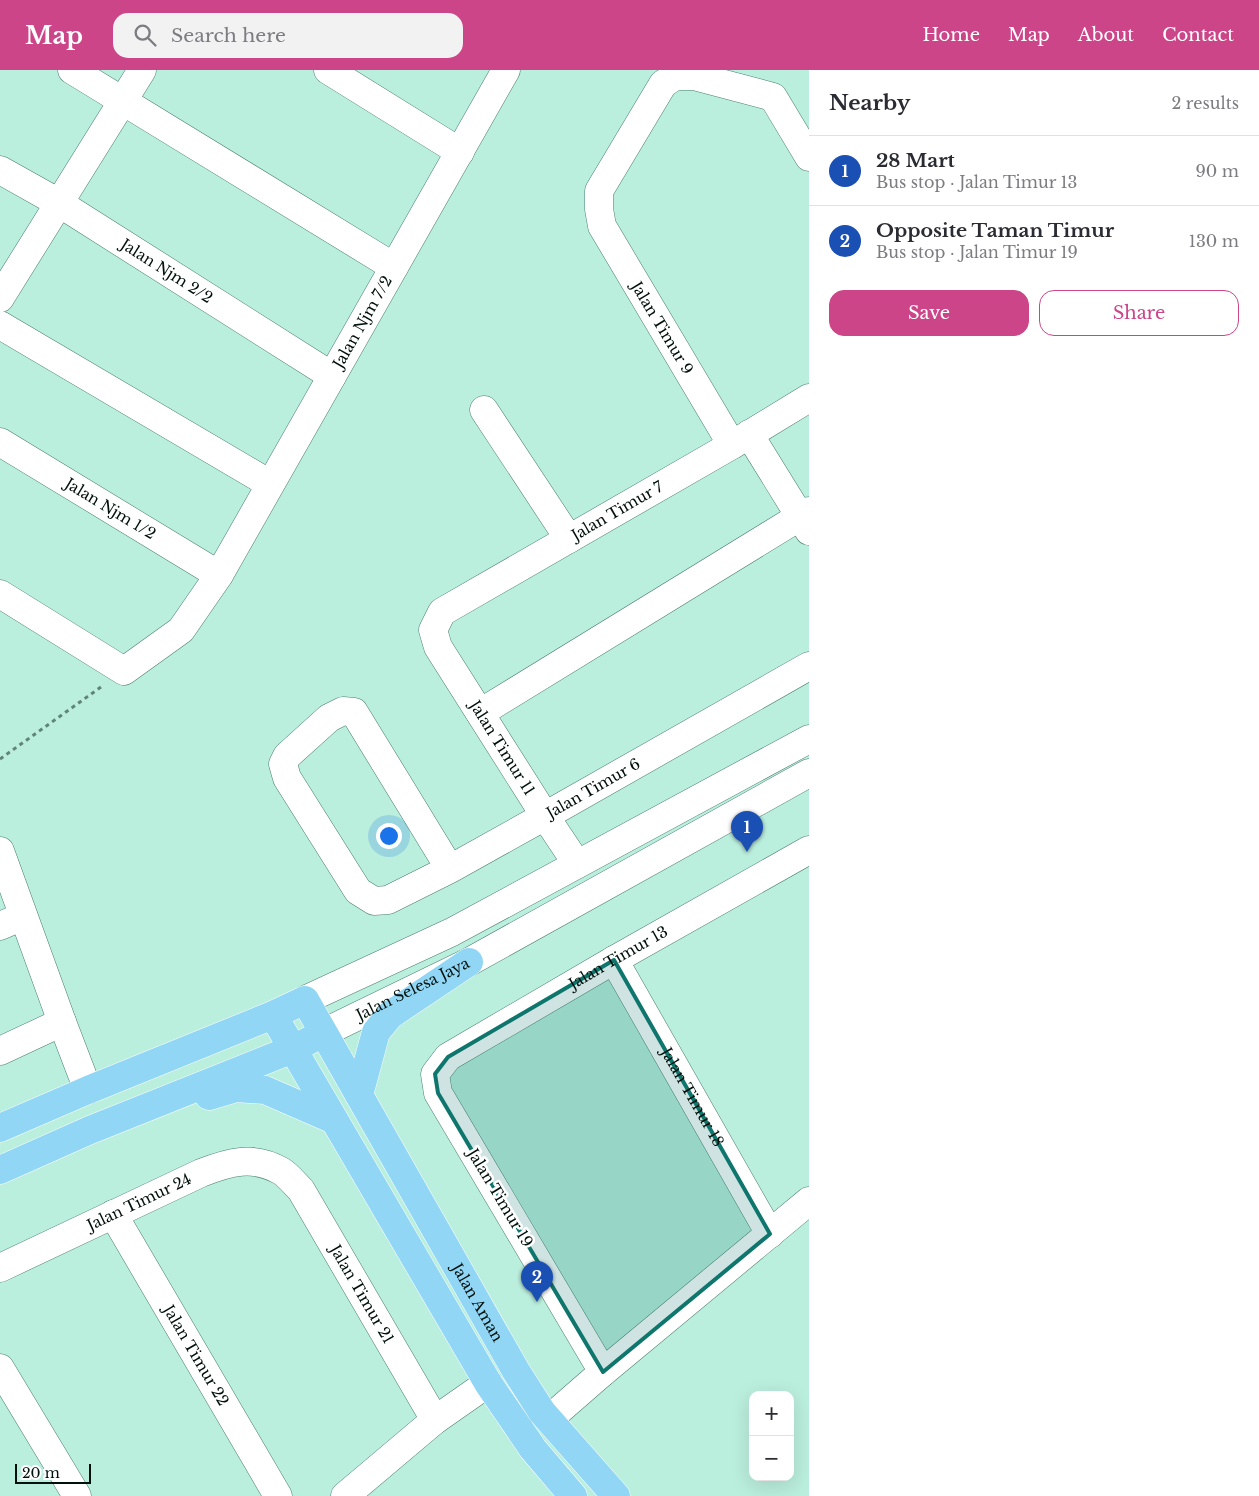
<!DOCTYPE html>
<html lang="en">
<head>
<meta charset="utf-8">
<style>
  :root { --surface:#fff; --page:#f2f2f3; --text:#2b2b33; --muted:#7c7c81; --line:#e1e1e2; --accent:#cb4588 }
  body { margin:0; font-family:"Libre Baskerville",serif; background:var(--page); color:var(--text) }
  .controls { position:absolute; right:15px; bottom:15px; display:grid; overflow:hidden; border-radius:10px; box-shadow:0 5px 20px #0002 }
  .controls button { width:45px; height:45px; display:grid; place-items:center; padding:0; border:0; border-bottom:1px solid var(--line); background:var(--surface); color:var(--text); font:25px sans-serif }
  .scale { position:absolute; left:15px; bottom:12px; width:76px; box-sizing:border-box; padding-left:5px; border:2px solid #00100b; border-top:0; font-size:14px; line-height:18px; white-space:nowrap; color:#00100b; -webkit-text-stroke:4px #fff; paint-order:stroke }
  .you { position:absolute; left:388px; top:765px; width:18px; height:18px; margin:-12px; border:4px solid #fff; border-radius:50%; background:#1a73e8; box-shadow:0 0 0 8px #1a73e833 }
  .badge { display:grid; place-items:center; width:32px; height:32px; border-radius:50%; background:var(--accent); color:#fff; font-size:16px; font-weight:700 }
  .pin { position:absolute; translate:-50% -41px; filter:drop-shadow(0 1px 2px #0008) }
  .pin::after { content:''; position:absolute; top:26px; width:18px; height:15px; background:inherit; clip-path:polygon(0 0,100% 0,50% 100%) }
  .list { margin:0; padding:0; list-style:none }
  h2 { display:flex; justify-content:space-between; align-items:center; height:65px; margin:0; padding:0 20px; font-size:21px }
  h2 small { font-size:16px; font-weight:400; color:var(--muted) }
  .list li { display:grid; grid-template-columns:32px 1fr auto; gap:15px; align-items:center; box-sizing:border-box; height:70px; padding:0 20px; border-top:1px solid var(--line) }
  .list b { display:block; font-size:19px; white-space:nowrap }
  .list p { margin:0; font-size:16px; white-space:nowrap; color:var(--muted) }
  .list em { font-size:16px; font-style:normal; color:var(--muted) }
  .actions { display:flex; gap:10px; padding:15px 20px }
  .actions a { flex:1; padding:11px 0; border:1px solid var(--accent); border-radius:15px; text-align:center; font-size:18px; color:var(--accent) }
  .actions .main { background:var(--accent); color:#fff }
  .icon { flex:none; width:28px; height:28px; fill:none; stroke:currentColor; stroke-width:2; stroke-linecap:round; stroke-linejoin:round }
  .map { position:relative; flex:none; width:809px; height:1426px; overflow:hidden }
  header { display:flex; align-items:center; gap:30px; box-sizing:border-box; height:70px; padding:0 25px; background:var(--accent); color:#fff }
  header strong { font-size:24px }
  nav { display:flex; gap:28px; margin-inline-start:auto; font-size:18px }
  .search { width:350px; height:45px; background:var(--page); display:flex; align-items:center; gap:12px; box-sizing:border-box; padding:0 18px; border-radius:15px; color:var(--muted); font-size:19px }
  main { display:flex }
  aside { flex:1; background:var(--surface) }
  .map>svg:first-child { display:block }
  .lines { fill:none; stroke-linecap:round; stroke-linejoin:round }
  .minor-casing { stroke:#4d7e70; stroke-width:29 }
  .major-casing { stroke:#fff; stroke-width:29 }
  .path { stroke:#618479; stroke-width:3; stroke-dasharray:4 4; stroke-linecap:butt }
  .minor { stroke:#fff; stroke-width:28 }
  .major { stroke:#92d6f6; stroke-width:28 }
  .marked { fill:#0f766e; fill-opacity:0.2; stroke:#0f766e; stroke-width:4; stroke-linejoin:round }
  .labels { text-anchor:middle; stroke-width:5; stroke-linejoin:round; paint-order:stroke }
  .street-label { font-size:15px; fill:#00100b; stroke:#fff }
</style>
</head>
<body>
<header>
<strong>Map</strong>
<div class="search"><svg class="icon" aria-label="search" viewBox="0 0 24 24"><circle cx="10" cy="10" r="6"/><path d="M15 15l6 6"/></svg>Search here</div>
<nav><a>Home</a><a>Map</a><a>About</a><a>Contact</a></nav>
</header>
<main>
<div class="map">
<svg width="809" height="1426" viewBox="0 0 809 1426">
  <rect width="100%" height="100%" fill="#baeedd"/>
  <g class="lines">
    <defs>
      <g id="minor">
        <path d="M72,0l322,197"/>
        <path d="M328,0l132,82"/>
        <path id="s1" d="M0,100l59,33 273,173"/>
        <path d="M0,228l142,-228"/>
        <path d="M0,255l270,159"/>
        <path d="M484,340l85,129"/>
        <path d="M749,364l60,97"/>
        <path id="s2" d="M0,372l219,133"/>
        <path d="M732,375l-130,-219 -3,-17v-18l64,-107 12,-8h19l79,21 36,60"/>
        <path id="s3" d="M0,524l124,77 57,-41 38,-55 287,-505"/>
        <path d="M480,643l329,-202"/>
        <path d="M0,781l62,171 26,68"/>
        <path id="s4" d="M577,794l-32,-48 -107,-169 -5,-17 9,-18 290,-167 77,-47"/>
        <path id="s5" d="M450,799l-96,-157 -11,-1 -14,7 -42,38 -4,8 4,14 71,113 16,10 14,-1 62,-31 95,-53 264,-150"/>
        <path d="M0,856l23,-10"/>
        <path id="s6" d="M614,890l156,274"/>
        <path d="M305,930l147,-68 357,-193"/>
        <path id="s7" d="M323,963l146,-71 340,-189"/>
        <path d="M0,981l62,-29"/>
        <path id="s8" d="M113,1144l165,282"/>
        <path id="s9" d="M0,1198l201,-95c28,-11 52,-18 80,-2 7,4 14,13 20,19l134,230"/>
        <path d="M0,1298l77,128"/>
        <path id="s10" d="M603,1302l-165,-279 -3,-19 13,-17 166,-97 195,-110"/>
        <path d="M549,1349l54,-47 206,-171"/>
        <path d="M345,1426l90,-76 53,-37"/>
      </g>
      <g id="major">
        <path d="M273,945l215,368 45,66 40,47"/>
        <path d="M359,1025l17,-63 14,-17 79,-53"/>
        <path d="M209,1026l27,-8 29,2 69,30"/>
        <path id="s11" d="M0,1058l88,-38 185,-75 32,-15 211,371 26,41 74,84"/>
        <path d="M0,1100l90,-40 203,-81 17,-9"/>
      </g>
    </defs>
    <use href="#minor" class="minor-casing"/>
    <use href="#major" class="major-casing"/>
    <path class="path" d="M0,689l101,-72"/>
    <use href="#minor" class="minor"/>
    <use href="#major" class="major"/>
  </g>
  <path class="marked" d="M614,890l156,274 -167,138 -165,-279 -3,-19 13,-17z"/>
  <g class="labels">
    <g class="street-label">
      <text dy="5" stroke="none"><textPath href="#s1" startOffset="195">Jalan Njm 2/2</textPath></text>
      <text dy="5" stroke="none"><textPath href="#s3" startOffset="574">Jalan Njm 7/2</textPath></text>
      <text transform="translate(662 258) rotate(59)" y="5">Jalan Timur 9</text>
      <text dy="5" stroke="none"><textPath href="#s2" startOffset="129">Jalan Njm 1/2</textPath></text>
      <text dy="5" stroke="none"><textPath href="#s4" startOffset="498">Jalan Timur 7</textPath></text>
      <text transform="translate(502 678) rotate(58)" y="5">Jalan Timur 11</text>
      <text dy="5" stroke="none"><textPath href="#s5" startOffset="691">Jalan Timur 6</textPath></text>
      <text dy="5" stroke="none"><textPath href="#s10" startOffset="562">Jalan Timur 13</textPath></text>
      <text dy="5" stroke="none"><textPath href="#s7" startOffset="100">Jalan Selesa Jaya</textPath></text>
      <text dy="5" stroke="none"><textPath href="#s6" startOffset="158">Jalan Timur 18</textPath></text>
      <text transform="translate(500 1128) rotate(59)" y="5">Jalan Timur 19</text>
      <text dy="5" stroke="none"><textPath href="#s9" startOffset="154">Jalan Timur 24</textPath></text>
      <text dy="5" stroke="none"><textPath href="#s9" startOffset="454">Jalan Timur 21</textPath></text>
      <text dy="5" stroke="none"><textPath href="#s11" startOffset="679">Jalan Aman</textPath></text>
      <text dy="5" stroke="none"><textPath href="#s8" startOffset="164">Jalan Timur 22</textPath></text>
    </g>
  </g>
</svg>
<div class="controls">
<button>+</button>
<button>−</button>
</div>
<div class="scale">20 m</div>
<div class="you"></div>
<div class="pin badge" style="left:747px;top:782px;background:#1a4fb4">1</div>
<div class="pin badge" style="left:537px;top:1232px;background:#1a4fb4">2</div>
</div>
<aside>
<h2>Nearby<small>2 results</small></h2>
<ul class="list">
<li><span class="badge" style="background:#1a4fb4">1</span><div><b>28 Mart</b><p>Bus stop · Jalan Timur 13</p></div><em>90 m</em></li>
<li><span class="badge" style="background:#1a4fb4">2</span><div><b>Opposite Taman Timur</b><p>Bus stop · Jalan Timur 19</p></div><em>130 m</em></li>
</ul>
<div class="actions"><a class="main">Save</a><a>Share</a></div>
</aside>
</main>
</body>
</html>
